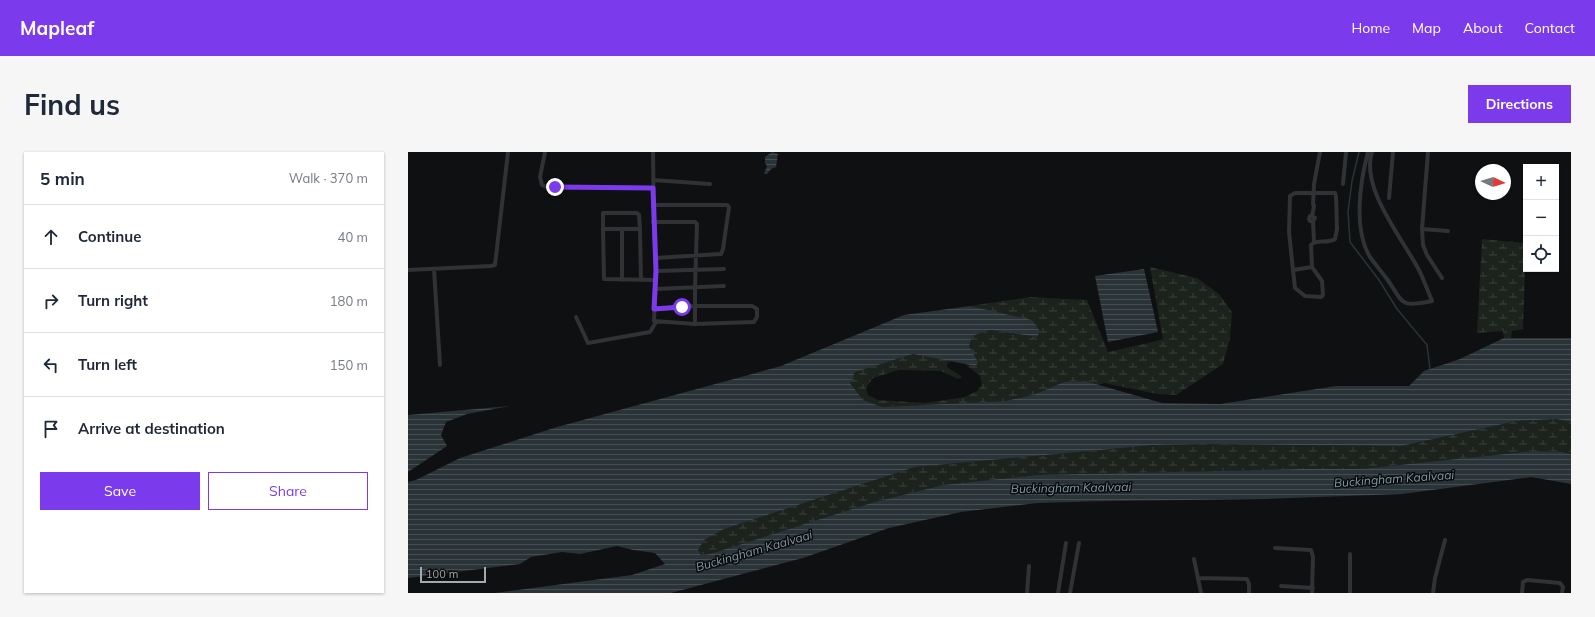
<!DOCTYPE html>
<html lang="en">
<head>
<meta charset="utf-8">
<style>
  :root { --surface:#fff; --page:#f6f6f7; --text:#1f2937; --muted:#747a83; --line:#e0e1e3; --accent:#7c3aed }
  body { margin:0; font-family:Mulish,sans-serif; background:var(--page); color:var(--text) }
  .controls { position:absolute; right:12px; top:12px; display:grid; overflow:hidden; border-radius:0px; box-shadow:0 1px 3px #0004 }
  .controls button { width:36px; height:36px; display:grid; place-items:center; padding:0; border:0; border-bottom:1px solid var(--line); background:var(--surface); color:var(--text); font:20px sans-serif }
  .compass { position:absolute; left:1067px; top:12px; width:36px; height:36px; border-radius:50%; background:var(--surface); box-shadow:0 1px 3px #0004; rotate:94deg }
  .scale { position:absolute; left:12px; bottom:10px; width:66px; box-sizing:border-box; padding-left:4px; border:2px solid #a2a9b0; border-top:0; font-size:11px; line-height:14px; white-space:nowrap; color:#a2a9b0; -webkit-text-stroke:3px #0b0b0b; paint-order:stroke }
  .stop { position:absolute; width:12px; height:12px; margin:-9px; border:3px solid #7c3aed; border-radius:50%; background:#fff }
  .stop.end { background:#7c3aed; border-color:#fff; box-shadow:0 1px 4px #0008 }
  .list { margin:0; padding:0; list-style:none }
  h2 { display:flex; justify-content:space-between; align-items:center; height:52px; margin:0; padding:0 16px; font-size:17px }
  h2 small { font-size:13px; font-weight:400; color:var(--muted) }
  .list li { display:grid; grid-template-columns:26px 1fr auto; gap:12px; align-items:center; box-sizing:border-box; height:64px; padding:0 16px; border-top:1px solid var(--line) }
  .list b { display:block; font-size:15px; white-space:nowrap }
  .list em { font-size:13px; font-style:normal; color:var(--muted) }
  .actions { display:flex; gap:8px; padding:12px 16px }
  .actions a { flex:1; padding:9px 0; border:1px solid var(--accent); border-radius:0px; text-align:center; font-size:14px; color:var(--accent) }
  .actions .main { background:var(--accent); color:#fff }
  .icon { flex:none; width:22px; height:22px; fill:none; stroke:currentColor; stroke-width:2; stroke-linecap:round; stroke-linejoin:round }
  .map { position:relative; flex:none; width:1163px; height:441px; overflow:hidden; border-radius:0px }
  header { display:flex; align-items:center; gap:24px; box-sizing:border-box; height:56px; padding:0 20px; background:var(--accent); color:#fff }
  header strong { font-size:19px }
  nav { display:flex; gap:22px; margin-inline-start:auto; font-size:14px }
  .intro { display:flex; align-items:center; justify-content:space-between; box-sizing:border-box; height:96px; padding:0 24px }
  h1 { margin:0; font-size:28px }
  .button { padding:10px 18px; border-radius:0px; background:var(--accent); color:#fff; font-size:14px; font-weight:700 }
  main { display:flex; gap:24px; padding:0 24px }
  aside { flex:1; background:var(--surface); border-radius:0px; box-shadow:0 1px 3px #0004 }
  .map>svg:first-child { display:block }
  .wetland { fill:url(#wetland-marsh) }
  .water { fill:url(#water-rules) }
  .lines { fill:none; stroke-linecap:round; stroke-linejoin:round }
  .stream { stroke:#2a3338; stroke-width:1.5 }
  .minor { stroke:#313235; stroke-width:4 }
  .route { stroke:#7c3aed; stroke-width:5 }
  .labels { text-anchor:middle; stroke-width:3; stroke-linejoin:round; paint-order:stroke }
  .water-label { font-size:12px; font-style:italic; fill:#7c9ba8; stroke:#0b0b0b }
</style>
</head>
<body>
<header>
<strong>Mapleaf</strong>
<nav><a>Home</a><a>Map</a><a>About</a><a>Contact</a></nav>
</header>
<div class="intro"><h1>Find us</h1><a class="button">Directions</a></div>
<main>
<aside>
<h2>5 min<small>Walk · 370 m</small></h2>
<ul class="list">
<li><svg class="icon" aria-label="ahead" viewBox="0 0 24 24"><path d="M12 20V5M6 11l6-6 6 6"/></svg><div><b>Continue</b></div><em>40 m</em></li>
<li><svg class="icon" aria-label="right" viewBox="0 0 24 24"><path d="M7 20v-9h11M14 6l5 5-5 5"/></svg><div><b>Turn right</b></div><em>180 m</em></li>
<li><svg class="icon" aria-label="left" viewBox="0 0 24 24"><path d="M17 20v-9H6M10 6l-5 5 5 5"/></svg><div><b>Turn left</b></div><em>150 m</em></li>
<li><svg class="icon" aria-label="arrive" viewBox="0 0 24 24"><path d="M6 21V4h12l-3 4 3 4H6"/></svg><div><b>Arrive at destination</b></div></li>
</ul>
<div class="actions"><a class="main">Save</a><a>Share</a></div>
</aside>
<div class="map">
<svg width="1163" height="441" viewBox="0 0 1163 441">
  <defs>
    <pattern id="wetland-marsh" width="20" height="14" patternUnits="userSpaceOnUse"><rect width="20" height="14" fill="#1c231c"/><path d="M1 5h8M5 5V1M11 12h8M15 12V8" fill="none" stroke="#3a403a"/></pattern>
    <pattern id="water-rules" width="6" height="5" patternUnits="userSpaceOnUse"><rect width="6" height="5" fill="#2a3338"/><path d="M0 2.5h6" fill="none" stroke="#464e52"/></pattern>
  </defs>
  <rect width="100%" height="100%" fill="#0f1011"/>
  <path class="wetland" d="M1074,87l44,4 -3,86 -11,2 -1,7h-7l-1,-7 -26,2z
    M742,115l47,11 22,16 13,18 -2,27 -7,25 -47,31 -19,-1 -53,-11 -6,2 -13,-4 -21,1 -31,13 -28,6 -123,6 -19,-7 -13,-17 4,-11 59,-18 38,7 -4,3v3l15,10 -4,2 -17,-8 -42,-1 -26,8 -7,10 2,7 10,5 47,3 40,-6 12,-6 5,-6 -2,-9 -15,-12 11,2 -7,-20 2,-10 19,-6 47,7 -42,-25 -25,-6 60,-9 57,3 21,52 40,-9 15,-4z
    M1148,267l15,3v32l-9,-2 -28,-1 -173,18h-60l-264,6 -94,10 -72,18 -161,51 -9,1 -3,-5 6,-10 20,-11 191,-62 240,-22 52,-1 194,2 116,-25z"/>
  <path class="water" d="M364,0l6,2 -2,13 -5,2 -4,5h-3l3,-8 -2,-3v-6z
    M736,117l14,63 -50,10 -13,-66z
    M562,154l61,14 9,11 -3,6 -47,-7 -18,6 -3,10 9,16 -2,4 -63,-12 -58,18 -5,11 13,17 19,7 123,-6 28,-6 31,-13 21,-1 77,22 58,1 116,-18h73l15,-15 36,-12 44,-21h67v84l-15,-3 -39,2 -116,25 -194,-2 -52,1 -240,22 -191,62 -20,11 -6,10 3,5 9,-1 161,-51 72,-18 94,-10 264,-6h60l173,-18 28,1 9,2v30l-40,-7 -129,17 -137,5 -156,2 -72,2 -76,9 -72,16 -86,30 -132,35h-177l138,-18 33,-11 -10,-11 -22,-3 -16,-4 -37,8 -18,-2 -31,5 -11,7 -112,14v-96l8,-2 44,-22 97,-31 224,-61 123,-51z
    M102,254l-43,8 -21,8 -5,13 6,11 -39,26v-57z"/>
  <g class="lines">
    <path class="stream" d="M951,0l-7,29 -4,31 2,30 29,38 18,29 30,36 3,24"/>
    <path class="minor" d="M137,0l-5,25 2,8 4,2 107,1
      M245,0l1,76 2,43 -2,50 41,3v-37l2,-63 -2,-2h-42
      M960,0c-8,30 -15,77 2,105 5,7 11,14 17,22 17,24 12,29 45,22 -4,-10 -8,-20 -12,-29 -16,-32 -60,-83 -48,-120
      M1020,0l-6,77 1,16 4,10 15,23
      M245,28l57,4
      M935,32l3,-32
      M981,46l4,-46
      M245,53h74l2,2 -6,42 -2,5 -66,4
      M904,64h-2l-1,3 1,2h3
      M195,77v-16h34l2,2 1,14
      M214,77v51
      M1014,77l26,2
      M906,90l-1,-21 2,-3 -3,-2 2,-10 -1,-2 1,-20 6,-32
      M26,117l6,96
      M0,118l83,-4 4,-1 13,-113
      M885,118l-4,-38 1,-36 5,-3h40l1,3 1,33 -2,10c-7,5 -19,0 -24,6l1,22 10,14 1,14 -2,2 -16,-1 -10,-8 -2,-18 19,-3
      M248,119l68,-2
      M233,128l-1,-51h-37l1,50 51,1
      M247,137l69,-3
      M246,157l42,-3h56l5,3v8l-3,5 -59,2
      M168,165l12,26 62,-11 6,-10
      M867,396l36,2 2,7 -1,36
      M942,402v39
      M786,407l7,34
      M790,426l49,1 2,5v9
      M873,434l32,2
      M619,441l2,-27
      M650,441l8,-50
      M662,441l9,-50
      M1025,441l2,-15 10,-38
      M1114,441l1,-11 4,-2 33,3 3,4 -1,6"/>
  </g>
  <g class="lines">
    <path class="route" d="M147,35l98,1 3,83 -2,38 28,-2"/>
  </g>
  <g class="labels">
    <g class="water-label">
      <text transform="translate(986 327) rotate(-4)" y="4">Buckingham Kaalvaai</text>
      <text transform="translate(663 336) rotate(-1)" y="4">Buckingham Kaalvaai</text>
      <text transform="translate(346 399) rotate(-16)" y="4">Buckingham Kaalvaai</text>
    </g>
  </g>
</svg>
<div class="controls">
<button>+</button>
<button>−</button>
<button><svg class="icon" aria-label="locate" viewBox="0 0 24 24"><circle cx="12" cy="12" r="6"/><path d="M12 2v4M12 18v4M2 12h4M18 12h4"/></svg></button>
</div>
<svg class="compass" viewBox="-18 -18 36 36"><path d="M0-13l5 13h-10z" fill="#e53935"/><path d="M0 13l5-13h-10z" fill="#747a83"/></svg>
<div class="scale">100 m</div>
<div class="stop" style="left:274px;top:155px"></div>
<div class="stop end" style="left:147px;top:35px"></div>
</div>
</main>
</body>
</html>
